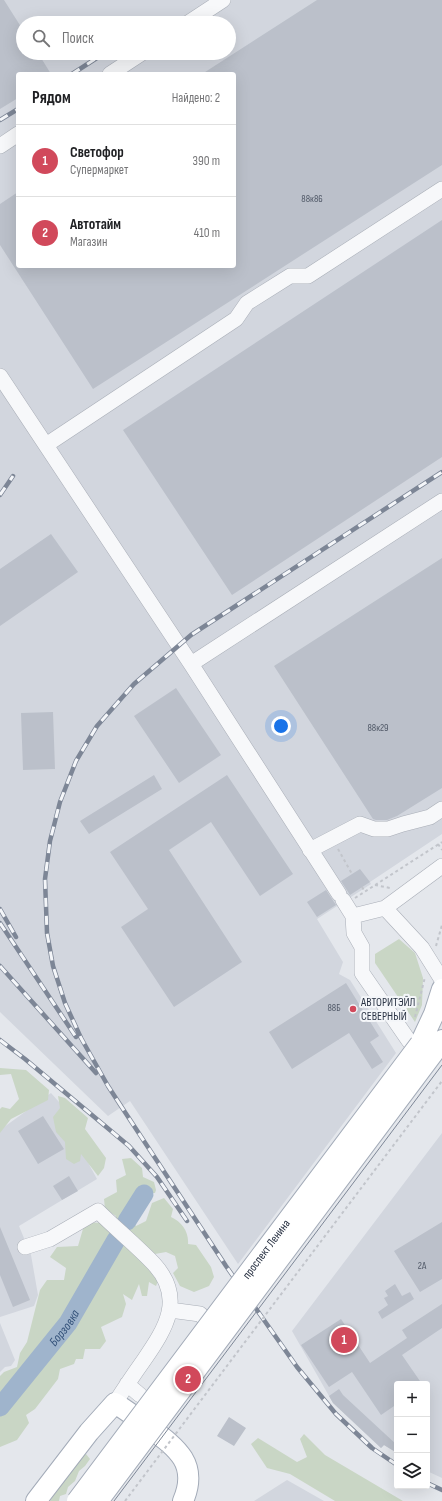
<!DOCTYPE html>
<html lang="ru">
<head>
<meta charset="utf-8">
<style>
  :root { --surface:#fff; --page:#f6f6f6; --text:#202124; --muted:#757577; --line:#e0e0e0; --accent:#d1495b }
  body { margin:0; font-family:"Sofia Sans Condensed",sans-serif; background:var(--page); color:var(--text) }
  .controls { position:absolute; right:12px; bottom:12px; display:grid; overflow:hidden; border-radius:4px; box-shadow:0 4px 16px #0002 }
  .controls button { width:36px; height:36px; display:grid; place-items:center; padding:0; border:0; border-bottom:1px solid var(--line); background:var(--surface); color:var(--text); font:20px sans-serif }
  .you { position:absolute; left:281px; top:726px; width:14px; height:14px; margin:-10px; border:3px solid #fff; border-radius:50%; background:#1a73e8; box-shadow:0 0 0 6px #1a73e833 }
  .badge { display:grid; place-items:center; width:26px; height:26px; border-radius:50%; background:var(--accent); color:#fff; font-size:13px; font-weight:700 }
  .pin { position:absolute; translate:-50% -50%; border:2px solid #fff; box-shadow:0 1px 4px #0006 }
  .list { margin:0; padding:0; list-style:none }
  h2 { display:flex; justify-content:space-between; align-items:center; height:52px; margin:0; padding:0 16px; font-size:17px }
  h2 small { font-size:13px; font-weight:400; color:var(--muted) }
  .list li { display:grid; grid-template-columns:26px 1fr auto; gap:12px; align-items:center; box-sizing:border-box; height:72px; padding:0 16px; border-top:1px solid var(--line) }
  .list b { display:block; font-size:15px; white-space:nowrap }
  .list p { margin:0; font-size:13px; white-space:nowrap; color:var(--muted) }
  .list em { font-size:13px; font-style:normal; color:var(--muted) }
  .icon { flex:none; width:22px; height:22px; fill:none; stroke:currentColor; stroke-width:2; stroke-linecap:round; stroke-linejoin:round }
  .map { position:relative; flex:none; width:442px; height:1501px; overflow:hidden }
  .search { position:absolute; background:var(--surface); box-shadow:0 4px 16px #0002; left:16px; top:16px; width:220px; height:44px; display:flex; align-items:center; gap:10px; box-sizing:border-box; padding:0 14px; border-radius:22px; color:var(--muted); font-size:15px }
  .panel { position:absolute; background:var(--surface); box-shadow:0 4px 16px #0002; left:16px; top:72px; width:220px; height:196px; border-radius:4px }
  .map>svg:first-child { display:block }
  .built { fill:#d2d6de; fill-rule:evenodd }
  .green { fill:#c9d6c5 }
  .lines { fill:none; stroke-linecap:round; stroke-linejoin:round }
  .river { stroke:#9fb4cc; stroke-width:19 }
  .building { fill:#bbc0ca }
  .minor-casing { stroke:#a9aeb7; stroke-width:16 }
  .major-casing { stroke:#a3abb8; stroke-width:22 }
  .path { stroke:#c2c5cb; stroke-width:2; stroke-dasharray:3 3; stroke-linecap:butt }
  .minor { stroke:#f7f8fa; stroke-width:15 }
  .major { stroke:#fff; stroke-width:20 }
  .tram { stroke:#7d8696; stroke-width:1 }
  .rail-casing { stroke:#7d8696; stroke-width:4.5 }
  .rail { stroke:#f4f6f9; stroke-width:3; stroke-dasharray:9; stroke-linecap:butt }
  .major-bridge-casing { stroke:#a3abb8; stroke-width:22; stroke-linecap:butt }
  .path-bridge { stroke:#c2c5cb; stroke-width:2; stroke-dasharray:3 3; stroke-linecap:butt }
  .major-bridge { stroke:#fff; stroke-width:20 }
  .poi-dot { fill:#d1495b; stroke:#f4f6f9; stroke-width:1.5 }
  .labels { text-anchor:middle; stroke-width:4; stroke-linejoin:round; paint-order:stroke }
  .number-label { font-size:10px; fill:#4f5766 }
  .poi-label { font-size:12px; fill:#2b3445; stroke:#f4f6f9; text-anchor:start }
  .street-label { font-size:12px; fill:#2b3445; stroke:#f4f6f9 }
  .water-label { font-size:13px; font-style:italic; fill:#34527a; stroke:#f4f6f9 }
</style>
</head>
<body>
<div class="map">
<svg width="442" height="1501" viewBox="0 0 442 1501">
  <rect width="100%" height="100%" fill="#e4e7ec"/>
  <path class="built" d="M0,0h442v834l-72,48 1,2 -54,35 26,43 -4,12 11,6 46,73 -158,211 -108,-163 -22,15 -108,-104zM23,23h206v30h-206zM18,74h216v192h-216z
    M51,1093l31,35 -9,7 24,44 -78,47 12,29 7,40 -4,11 -34,11v-187z
    M442,1133v345l-15,-7v-87h-30v69l-13,-8 -3,3 -48,-45 -41,-72z
    M0,1323l15,37 -4,6 -6,1 -5,5z
    M287,1480l37,21h-70z"/>
  <path class="green" d="M399,939l16,14 8,25 -1,27 -7,17 -40,-59v-9z
    M0,1068l26,2 23,20 -1,10 -37,19 -11,14v-24l2,-2 8,2 9,-10 -8,-25 -11,1z
    M58,1096l7,2 23,20 -3,11 21,29 -2,10 -6,8 -17,-22 -1,7 -6,3 -8,-5 -1,-17 -9,-10 -3,-15 7,-9z
    M131,1158l11,10 1,9 11,5 2,8 -1,3h-6l-7,8h-11v10l-5,3 10,12 10,-5 6,-18 12,-5 9,11 -2,8c11,5 18,15 17,27l8,1 15,22 3,10 -5,9 -15,6 -14,-6 -7,-13 5,-5 -3,-12 -9,-4 -11,2 -6,-3 9,30 -2,5 -7,-4 -2,14h-5l-3,-12 -7,16 -9,-6 3,10 -4,13 -21,10 5,14 -6,8h-15l-2,10h-7l-2,5 -14,5 -2,10 -23,30 -9,6 3,8 -12,17 -17,7v-71l4,-4 13,-5 3,-14 7,-11 13,-52 7,-10h17l2,-12 -16,-11 7,-10 21,-1 7,-24 17,1 11,8 3,-15 -11,-7 -1,-10 13,-7 -1,-12 10,-5 -4,-16z
    M304,1434l21,21 78,46h-68l-45,-27 -23,-6 -16,-24 7,-6 39,24 10,-5 -7,-18z
    M86,1454l4,5 -5,7 -6,5 -4,10 -7,6 -2,7 -6,2 -1,5h-9l24,-41z"/>
  <g class="lines">
    <g class="river">
      <path d="M127,1221l17,-27"/>
      <path id="s1" d="M0,1407l68,-84 48,-83"/>
    </g>
  </g>
  <path class="building" d="M0,0h4l19,30v23h15l13,21h-33v24l-18,11z
    M317,0h125v165l-349,224 -93,-144v-41l18,-12v74h216v-192h-32z
    M442,220v237l-210,138 -109,-165z
    M51,534l27,38 -78,54v-57z
    M442,558v230l-45,28 -10,4h-11l-3,-1 -99,-153z
    M176,688l45,67 -42,28 -45,-67z
    M53,712l2,57 -32,1 -2,-57z
    M154,775l8,14 -73,45 -9,-13z
    M227,775l66,99 -33,22 -49,-74 -42,28 73,112 -68,45 -53,-80 27,-18 -38,-57z
    M360,869l10,13 -20,13 -9,-14z
    M326,890l10,15 -19,12 -10,-15z
    M346,983l33,53 -9,6 13,20 -11,7 -23,-36 -57,36 -23,-37z
    M43,1116l21,33 -26,15 -20,-33z
    M69,1176l9,15 -16,9 -9,-14z
    M442,1222v57l-22,13 -26,-41z
    M0,1227l30,73 -17,7 -13,-32z
    M395,1284l7,12 8,-4 4,7 -32,20 -4,-7 10,-7 -4,-7 4,-2 -3,-5z
    M442,1304v24l-40,27 20,29h-25v20l-16,11 -29,-43 -23,15 -28,-42 40,-26 29,44 37,-25 -5,-8z
    M339,1389l4,6 54,50v8l-13,-8 -3,3 -48,-45 -4,-7z
    M229,1417l17,11 -12,18 -17,-10z"/>
  <g class="lines">
    <defs>
      <path id="minor" d="M188,23l35,-23
        M110,74l32,-21
        M0,146l18,-12
        M0,376l191,288 148,230
        M46,445l190,-126 11,-16 43,-27h18l134,-87
        M191,664l251,-163
        M310,850l50,-26 14,5h14l15,-5 27,-7 12,-8
        M343,900l10,16
        M385,908l37,40 20,32
        M417,1047l-8,-6 -47,-68v-26l-8,-14 -1,-17 32,-8 57,-42
        M25,1247l25,-8 48,-28c18,18 38,34 56,53 31,34 12,64 -10,96 -10,14 -20,29 -29,43
        M170,1310l30,4 4,4
        M127,1384l13,11"/>
      <path id="major" d="M420,1044l14,-30 8,-25
        M434,1052l8,-12
        M36,1501l53,-69 26,-29c12,8 24,16 35,25 27,20 49,36 33,73"/>
    </defs>
    <use href="#minor" class="minor-casing"/>
    <use href="#major" class="major-casing"/>
    <path class="path" d="M438,844l4,6
      M338,849l14,25
      M375,885l15,3
      M362,887l3,5
      M355,898l87,-56
      M436,946l6,-21
      M415,1017l10,-40"/>
    <use href="#minor" class="minor"/>
    <use href="#major" class="major"/>
    <path class="tram" d="M114,1501l328,-436"/>
    <defs>
      <path id="rail" d="M72,74l31,-20
        M0,120l18,-11
        M0,495l13,-19
        M0,909l16,28
        M0,923l76,114
        M0,966l96,107
        M0,1040l25,19 104,87 28,31 30,44
        M119,1103l107,163 71,101 39,47 36,34 25,17
        M121,1106l-13,-20 -27,-48 -16,-35 -12,-37 -6,-33 -2,-54 5,-38 10,-39 16,-41 21,-35 37,-42 57,-49 251,-163
        M232,1281l11,27
        M427,1483l15,7"/>
    </defs>
    <use href="#rail" class="rail-casing"/>
    <use href="#rail" class="rail"/>
    <defs>
      <g id="major-bridge">
        <path id="s2" d="M77,1501l343,-457"/>
        <path d="M98,1501l336,-449"/>
      </g>
    </defs>
    <use href="#major-bridge" class="major-bridge-casing"/>
    <path class="path-bridge" d="M125,1501l317,-420"/>
    <use href="#major-bridge" class="major-bridge"/>
  </g>
  <circle class="poi-dot" cx="353" cy="1009" r="4"/>
  <g class="labels">
    <g class="number-label">
      <text x="312" y="202">88к86</text>
      <text x="378" y="731">88к29</text>
      <text x="334" y="1011">88Б</text>
      <text x="422" y="1269">2А</text>
    </g>
    <g class="poi-label">
      <text x="361" y="1006">АВТОРИТЭЙЛ<tspan x="361" dy="14">СЕВЕРНЫЙ</tspan></text>
    </g>
    <g class="street-label">
      <text dy="4" stroke="none"><textPath href="#s2" startOffset="315">проспект Ленина</textPath></text>
    </g>
    <g class="water-label">
      <text dy="5" stroke="none"><textPath href="#s1" startOffset="102">Борзовка</textPath></text>
    </g>
  </g>
</svg>
<div class="controls">
<button>+</button>
<button>−</button>
<button><svg class="icon" aria-label="layers" viewBox="0 0 24 24"><path d="M12 4l9 5-9 5-9-5zM3 14l9 5 9-5"/></svg></button>
</div>
<div class="you"></div>
<div class="pin badge" style="left:344px;top:1340px">1</div>
<div class="pin badge" style="left:188px;top:1379px">2</div>
<div class="search"><svg class="icon" aria-label="search" viewBox="0 0 24 24"><circle cx="10" cy="10" r="6"/><path d="M15 15l6 6"/></svg>Поиск</div>
<section class="panel">
<h2>Рядом<small>Найдено: 2</small></h2>
<ul class="list">
<li><span class="badge">1</span><div><b>Светофор</b><p>Супермаркет</p></div><em>390 m</em></li>
<li><span class="badge">2</span><div><b>Автотайм</b><p>Магазин</p></div><em>410 m</em></li>
</ul>
</section>
</div>
</body>
</html>
